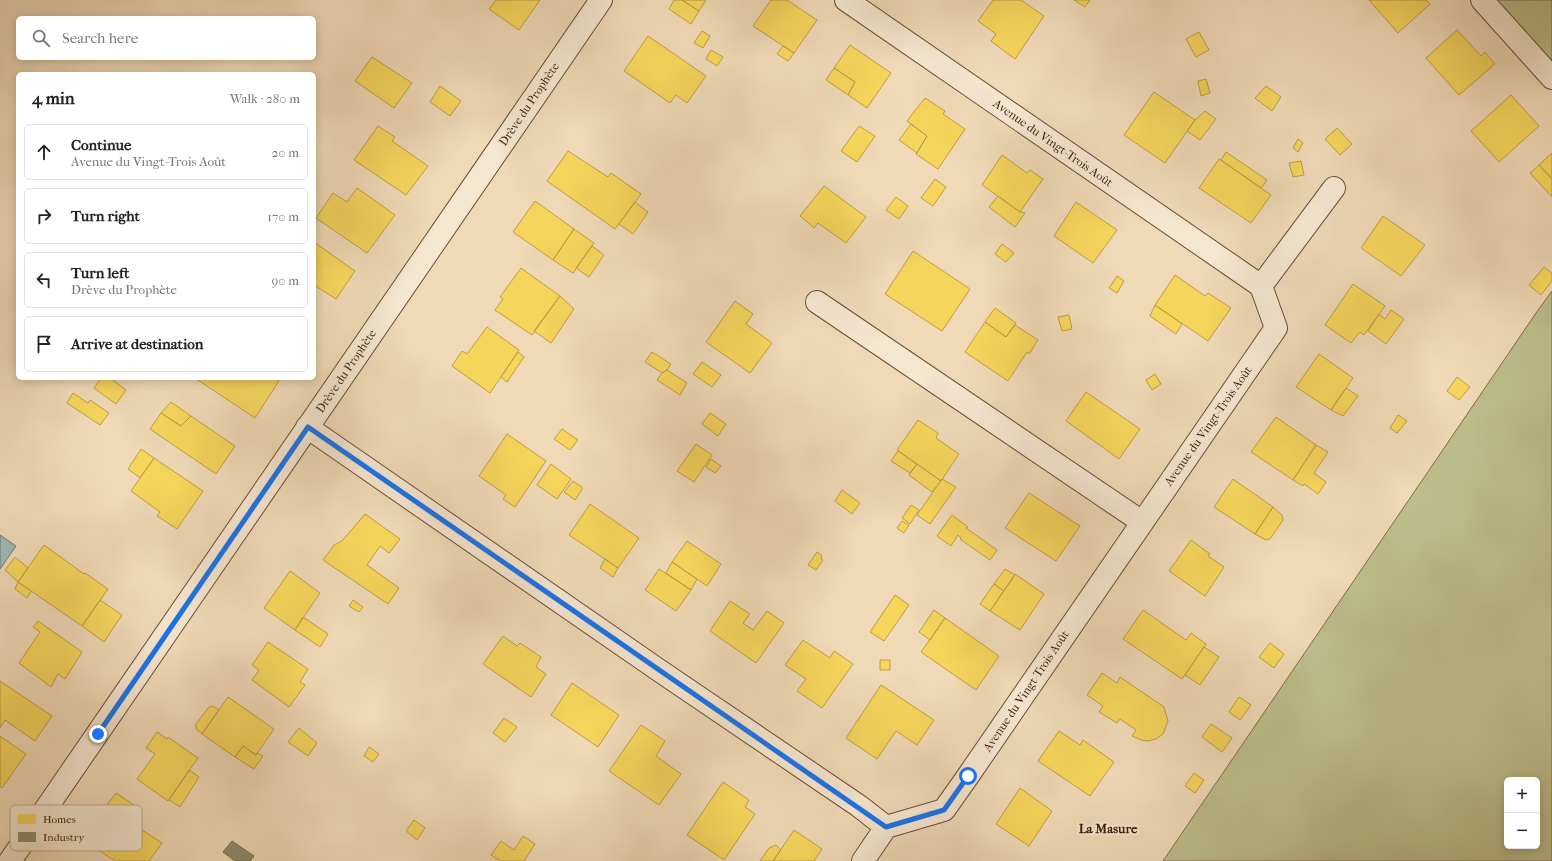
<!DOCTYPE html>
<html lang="en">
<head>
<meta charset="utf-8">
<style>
  :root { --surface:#fff; --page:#f2f2f2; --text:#222; --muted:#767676; --line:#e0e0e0 }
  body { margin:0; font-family:"IM FELL French Canon",serif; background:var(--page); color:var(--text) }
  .controls { position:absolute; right:12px; bottom:12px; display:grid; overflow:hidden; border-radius:6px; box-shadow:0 2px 10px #0003 }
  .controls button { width:36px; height:36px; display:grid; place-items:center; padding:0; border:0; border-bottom:1px solid var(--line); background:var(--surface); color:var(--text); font:20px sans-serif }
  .stop { position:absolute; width:12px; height:12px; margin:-9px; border:3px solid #1a73e8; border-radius:50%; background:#fff }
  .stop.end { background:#1a73e8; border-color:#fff; box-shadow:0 1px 4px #0008 }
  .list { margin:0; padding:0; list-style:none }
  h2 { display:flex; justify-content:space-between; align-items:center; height:52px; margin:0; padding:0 16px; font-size:17px }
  h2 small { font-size:13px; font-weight:400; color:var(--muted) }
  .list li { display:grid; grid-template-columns:26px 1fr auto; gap:12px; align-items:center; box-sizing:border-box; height:56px; margin:0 8px 8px; padding:0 8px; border:1px solid var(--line); border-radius:6px }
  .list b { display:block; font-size:15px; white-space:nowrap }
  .list p { margin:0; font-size:13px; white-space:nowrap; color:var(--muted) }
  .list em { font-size:13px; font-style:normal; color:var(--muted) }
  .icon { flex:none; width:22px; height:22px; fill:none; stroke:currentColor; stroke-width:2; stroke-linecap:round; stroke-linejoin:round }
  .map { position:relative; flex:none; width:1552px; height:861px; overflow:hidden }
  .search { position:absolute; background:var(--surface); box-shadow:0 2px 10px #0003; left:16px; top:16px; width:300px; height:44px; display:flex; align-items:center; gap:10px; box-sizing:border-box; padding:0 14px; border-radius:6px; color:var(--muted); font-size:15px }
  .panel { position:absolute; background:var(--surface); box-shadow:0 2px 10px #0003; left:16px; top:72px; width:300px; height:308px; border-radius:6px }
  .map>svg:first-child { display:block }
  .green { fill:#bcbe8b; stroke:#7c6e4a; fill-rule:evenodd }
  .water { fill:#9cb9b6; stroke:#767b70 }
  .homes { fill:#f6d55c; stroke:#be9e43 }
  .industry { fill:#8c8c6e; stroke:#746b4f }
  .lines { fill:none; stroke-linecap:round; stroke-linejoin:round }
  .street-casing { stroke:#694d34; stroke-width:24 }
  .street { stroke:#f5e6d0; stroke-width:22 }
  .route { stroke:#1a73e8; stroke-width:5 }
  .labels { text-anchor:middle; stroke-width:4; stroke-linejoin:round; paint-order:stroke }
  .street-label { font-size:12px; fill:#3c1e08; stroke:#f5e6d0 }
  .neighbourhood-label { font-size:13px; font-weight:bold; fill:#3c1e08; stroke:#f5e6d0 }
  .key { fill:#f5e6d0; stroke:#beaa94; stroke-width:1 }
  .key-label { font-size:11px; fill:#3c1e08 }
</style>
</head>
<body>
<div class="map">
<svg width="1552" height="861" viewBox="0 0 1552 861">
  <rect width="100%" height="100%" fill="#efd9b6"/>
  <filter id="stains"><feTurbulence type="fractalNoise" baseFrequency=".005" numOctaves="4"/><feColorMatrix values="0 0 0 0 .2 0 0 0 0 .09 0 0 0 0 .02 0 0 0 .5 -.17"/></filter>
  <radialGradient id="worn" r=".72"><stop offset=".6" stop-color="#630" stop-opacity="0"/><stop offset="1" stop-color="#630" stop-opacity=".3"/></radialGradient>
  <path class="green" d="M1482,0h70v78z
    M1552,291v570h-389l373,-548zM1507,780h30v66h-30z"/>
  <path class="water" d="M0,535l16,11 -16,23z"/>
  <path class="homes" d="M496,0h44l-21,30 -30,-21z
    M674,0h8l17,11 -8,13 -22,-15z
    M682,0h24l-7,11z
    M771,0h16l30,20 -23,33 -41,-27z
    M993,0h28l23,16 -29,43 -24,-18 5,-7 -18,-13z
    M1074,0h16l-5,7z
    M1369,0h57l4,4 -32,29z
    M1457,30l24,26 4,-4 10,12 -36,31 -33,-37z
    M702,31l8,5 -7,12 -9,-5z
    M1199,32l10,18 -13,7 -10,-18z
    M648,36l58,40 -19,27 -11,-8 -6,8 -46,-32z
    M850,45l41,28 -24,35 -19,-13 7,-13 -21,-14z
    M783,46l11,7 -6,8 -11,-7z
    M711,50l12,7 -6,9 -11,-7z
    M372,57l40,26 -18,25 -39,-27z
    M834,68l21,14 -7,13 -22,-15z
    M1206,79l4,14 -9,3 -3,-15z
    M440,86l21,15 -11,15 -20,-14z
    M1266,86l15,11 -9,14 -17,-13z
    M1154,92l41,28 -30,43 -41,-28z
    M1511,95l28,31 -40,36 -28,-31z
    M925,98l20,13 -2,3 22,15 -27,40 -22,-15 11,-18 -20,-15z
    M1205,111l11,8 -16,21 -13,-9 8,-11z
    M911,124l16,12 -10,17 -18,-13z
    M378,126l17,11 -3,4 36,25 -22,29 -52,-35z
    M859,126l16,10 -18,26 -16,-11z
    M1337,128l15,16 -12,11 -15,-16z
    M1298,139l5,4 -5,9 -5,-4z
    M568,151l40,26 3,-4 30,21 -26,35 -68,-48z
    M1226,152l41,28 -6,8 -40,-28z
    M1552,153v26l-13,-14z
    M1002,155l25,18 3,-3 13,9 -23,33 -38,-27z
    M1219,159l52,36 -20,28 -52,-35z
    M1301,161l3,14 -11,2 -4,-14z
    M1539,165l13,14v18l-22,-24z
    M935,179l11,8 -13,19 -12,-8z
    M824,186l42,31 -20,26 -28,-20 -4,5 -14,-12z
    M357,188l38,27 -28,38 -51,-35 17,-25 14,9z
    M998,196l22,16 5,1 -10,14 -26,-20z
    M896,197l12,9 -9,13 -13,-9z
    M535,201l39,28 -21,31 -40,-28z
    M635,202l13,10 -15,22 -14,-10z
    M1076,202l41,28 -24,33 -39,-27z
    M1383,216l42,29 -24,31 -40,-28z
    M574,229l20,14 -21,30 -20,-13z
    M314,242l41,29 -19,28 -22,-14z
    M1002,244l12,9 -8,9 -11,-8z
    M592,246l12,9 -15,22 -13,-9z
    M913,251l57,38 -28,42 -57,-37z
    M1544,267l8,6v8l-11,14 -12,-10z
    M521,268l39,28 -28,39 -37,-25 8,-11 -3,-2z
    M1175,275l30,21 3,-3 23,15 -23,33 -53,-36z
    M1117,276l7,5 -7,12 -8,-5z
    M1353,284l32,22 -21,29 -4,-3 -9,11 -26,-18z
    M560,296l14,13 -23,34 -17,-12z
    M735,301l18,13 -7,10 26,19 -22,30 -44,-31z
    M1155,305l27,19 -6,10 -26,-18z
    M995,308l21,15 -10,14 -21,-15z
    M1391,310l13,9 -18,25 -18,-13 11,-17 6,5z
    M1069,315l3,14 -10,2 -4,-14z
    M985,322l21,15 9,-12 23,15 -9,14 -2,-2 -19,29 -43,-29z
    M487,327l32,23 -29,43 -38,-27 10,-15 5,3z
    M518,352l6,5 -17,25 -6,-5z
    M652,352l19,12 -4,6 -5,3 -17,-11z
    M1319,354l34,24 -22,32 -35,-23z
    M702,362l19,13 -9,12 -19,-13z
    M667,370l20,13 -7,12 -23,-15 5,-7z
    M1155,374l6,10 -9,6 -6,-10z
    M1457,377l13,10 -11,13 -12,-9z
    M101,378h9l16,12 -10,14 -22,-16z
    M195,378h79l5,3 -24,37z
    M1346,388l12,8 -15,20 -12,-6z
    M1086,392l54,37 -21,30 -53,-38z
    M73,393l15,10 2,-3 19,13 -9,12 -33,-22z
    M171,402l20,14 -10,10 -20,-13z
    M161,413l20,13 10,-10 44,30 -19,28 -66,-45z
    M710,413l16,11 -8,12 -16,-12z
    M1398,415l9,6 -10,12 -7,-5z
    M1276,417l40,28 -23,35 -42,-28z
    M918,420l20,13 -2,5 23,16 -18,27 -44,-31z
    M562,429l16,11 -8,10 -16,-11z
    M507,434l39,27 -31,46 -12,-8 3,-4 -27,-19z
    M696,444l16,11 -18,27 -17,-11z
    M1316,445l12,7 -14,21 12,9 -8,12 -14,-10 -1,2 -10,-6z
    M141,449l13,9 -14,20 -12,-9z
    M898,451l19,13 -7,9 -19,-12z
    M154,458l49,33 -26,38 -20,-13 3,-4 -29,-21z
    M711,459l10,7 -6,7 -9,-6z
    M551,464l20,15 -14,20 -20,-14z
    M917,464l24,17 -9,11 -23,-17z
    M942,479l14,8 -26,37 -13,-9z
    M1233,479l40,28 -18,27 -41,-27z
    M573,481l10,7 -8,12 -11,-8z
    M842,490l18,13 -8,11 -17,-13z
    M1029,493l51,33 -24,35 -51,-33z
    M590,504l49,34 -21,30 -49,-33z
    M911,505l8,5 -9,14 -8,-6z
    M1273,507l9,8 1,5 -13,19 -4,1 -11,-6z
    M365,514l35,25 -11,14 -9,-7 -13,19 32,23 -11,16 -65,-44 11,-15 8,-4z
    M952,515l16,12 -2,1 31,22 -7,10 -30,-21 1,-1 -3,-3 -7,11 -14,-10z
    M902,521l7,4 -5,8 -7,-5z
    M1191,540l19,14 -2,2 16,11 -19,29 -36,-25z
    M687,541l34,23 -14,22 -35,-24z
    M44,545l40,29 1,-1 23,16 -26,37 -64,-44z
    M817,552l5,4 -1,3 2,1 -7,10 -8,-5z
    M15,557l13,11 -10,14 -13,-12z
    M605,559l13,9 -5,9 -13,-9z
    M672,562l25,17 -6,11 -25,-17z
    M659,569l32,21 -15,21 -31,-21z
    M1005,569l10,6 -11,16 -10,-7z
    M290,571l30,22 -25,37 -31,-22z
    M1015,574l29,20 -24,36 -30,-19z
    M18,582l13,9 -4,7 -12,-9z
    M994,584l10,7 -14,20 -10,-7z
    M895,595l14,10 -25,36 -14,-9z
    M100,600l22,15 -18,27 -22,-16z
    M353,600l10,7 -4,5 -10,-6z
    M730,601l20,13 -7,9 10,7 14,-19 17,12 -28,40 -46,-32z
    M934,610l11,8 -15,22 -11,-8z
    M1143,610l43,30 5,-7 15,11 -24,35 -59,-40z
    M303,617l25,17 -8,13 -25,-17z
    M945,618l54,38 -23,34 -55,-38z
    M38,621l44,31 -17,27 -7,-5 -7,13 -32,-24 21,-31 -7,-5z
    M503,636l14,10 3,-3 21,14 -5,10 10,7 -15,23 -48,-33z
    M803,640l27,18 4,-7 19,13 -31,44 -25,-17 9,-12 -21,-14z
    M268,642l40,27 -8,13 5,3 -16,22 -37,-27 7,-10 -7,-5z
    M1270,643l14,11 -10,14 -15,-11z
    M1204,647l15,10 -19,28 -15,-10z
    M880,660h10v10h-10z
    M1102,673l15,10 3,-6 44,30 4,14 -5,13 -7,5 -8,2 -7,-1 -9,-4 4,-6 -16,-11 -3,4 -18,-11 4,-6 -16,-11z
    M0,681l52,35 -17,25 -30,-21 -5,8z
    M572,683l47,32 -21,32 -47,-32z
    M881,685l53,35 -17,25 -21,-14 -19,28 -31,-21z
    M228,697l46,32 -18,26 -13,-9 -8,11 -33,-23z
    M1239,697l12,8 -11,15 -11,-8z
    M213,706l6,4 -17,24 -6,-5v-5l13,-17z
    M504,718l13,9 -12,15 -12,-9z
    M1211,724l21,14 -10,14 -20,-15z
    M641,725l24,16 -9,15 25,18 -22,31 -50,-34z
    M299,728l18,15 -9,13 -20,-14z
    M1059,731l21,14 3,-5 31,22 -24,34 -52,-35z
    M157,732l10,7 1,-2 30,21 -30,43 -31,-22 18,-25 -9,-6z
    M0,736l26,18 -24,34 -2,-1z
    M243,746l13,9 1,-2 6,3 -9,13 -19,-12z
    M369,747l10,7 -6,8 -9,-6z
    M189,770l10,7 -19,30 -11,-7z
    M1194,773l10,7 -9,13 -10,-7z
    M723,782l26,18 -4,7 10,7 -31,46 -37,-25z
    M1020,788l32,23 -23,35 -33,-22z
    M116,793l24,16 -9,13 -25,-16z
    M106,806l56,37 -13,18h-34l-32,-21z
    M414,820l11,8 -8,12 -11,-9z
    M794,830l28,19 -8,12h-41z
    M523,836l12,8 -11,17h-24l-9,-6 10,-14 13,9z
    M776,845l5,5 -8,11h-13l9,-13z"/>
  <path class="industry" d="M232,841l22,15 -4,5h-15l-12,-9z"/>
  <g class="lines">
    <defs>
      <path id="street" d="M846,0l415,286
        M1482,0l70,78
        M817,302l325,220
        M307,427l353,244 199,135 27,21
        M886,827l58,-17 24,-34 308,-448 -15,-42 73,-98
        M10,861l591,-861
        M863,861l23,-34"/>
    </defs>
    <use href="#street" class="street-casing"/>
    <use href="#street" class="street"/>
  </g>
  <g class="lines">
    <path class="route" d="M98,734l210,-307 578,400 58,-17 24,-34"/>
  </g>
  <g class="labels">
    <g class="street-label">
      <text transform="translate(529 104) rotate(-56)" y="4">Drève du Prophète</text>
      <text transform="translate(1053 143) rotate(35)" y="4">Avenue du Vingt-Trois Août</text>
      <text transform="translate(346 371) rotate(-56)" y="4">Drève du Prophète</text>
      <text transform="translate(1208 426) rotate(-55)" y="4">Avenue du Vingt-Trois Août</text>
      <text transform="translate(1026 691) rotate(-56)" y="4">Avenue du Vingt-Trois Août</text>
    </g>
    <g class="neighbourhood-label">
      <text x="1108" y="833">La Masure</text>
    </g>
  </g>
  <rect x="10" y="805" width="132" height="46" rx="6" class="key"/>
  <rect x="18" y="814" width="18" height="10" fill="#f6d55c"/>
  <rect x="18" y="832" width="18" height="10" fill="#8c8c6e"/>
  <g class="key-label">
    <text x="43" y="823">Homes</text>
    <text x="43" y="841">Industry</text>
  </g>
  <rect width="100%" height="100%" filter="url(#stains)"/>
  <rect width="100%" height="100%" fill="url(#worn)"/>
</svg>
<div class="controls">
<button>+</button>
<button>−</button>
</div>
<div class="stop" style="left:968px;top:776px"></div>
<div class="stop end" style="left:98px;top:734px"></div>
<div class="search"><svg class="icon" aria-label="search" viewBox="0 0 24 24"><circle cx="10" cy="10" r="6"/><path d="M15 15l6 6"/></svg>Search here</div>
<section class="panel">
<h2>4 min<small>Walk · 280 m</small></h2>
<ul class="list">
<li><svg class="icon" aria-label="ahead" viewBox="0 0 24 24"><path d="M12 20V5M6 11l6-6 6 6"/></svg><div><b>Continue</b><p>Avenue du Vingt-Trois Août</p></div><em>20 m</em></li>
<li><svg class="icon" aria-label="right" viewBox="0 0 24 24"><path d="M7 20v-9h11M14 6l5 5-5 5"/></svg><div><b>Turn right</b></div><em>170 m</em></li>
<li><svg class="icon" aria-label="left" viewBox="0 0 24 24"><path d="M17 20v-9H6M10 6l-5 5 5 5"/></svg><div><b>Turn left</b><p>Drève du Prophète</p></div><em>90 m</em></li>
<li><svg class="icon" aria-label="arrive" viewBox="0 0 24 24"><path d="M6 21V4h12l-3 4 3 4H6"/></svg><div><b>Arrive at destination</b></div></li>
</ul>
</section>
</div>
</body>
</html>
